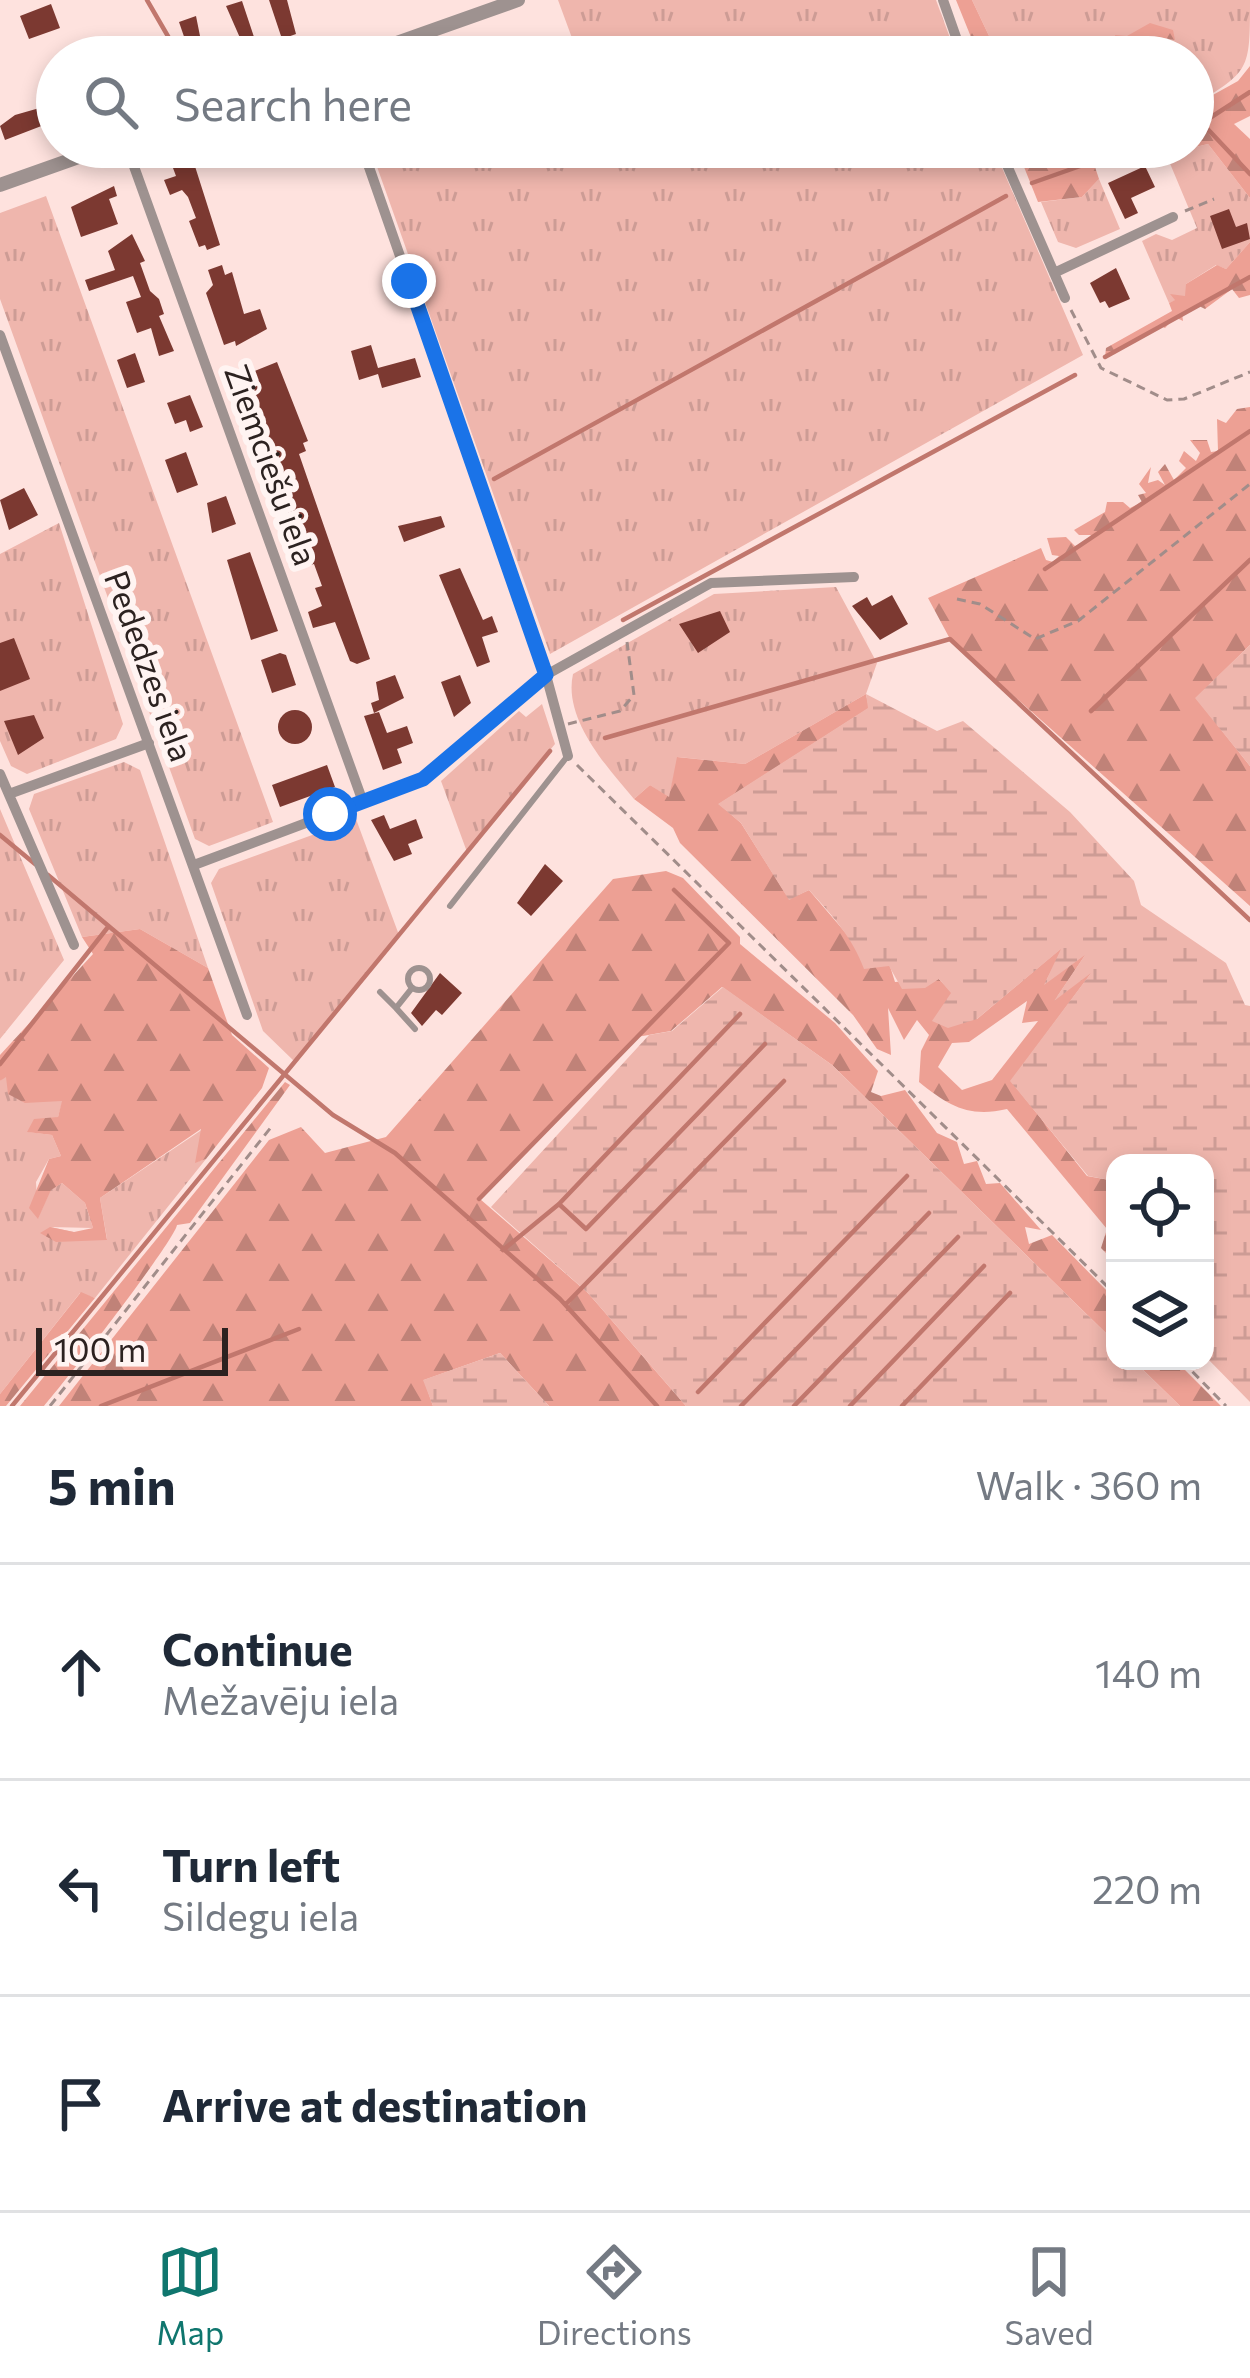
<!DOCTYPE html>
<html lang="en">
<head>
<meta charset="utf-8">
<style>
  :root { --surface:#fff; --page:#f6f6f7; --text:#1f2937; --muted:#747a83; --line:#e0e1e3; --accent:#0f766e }
  body { margin:0; font-family:Commissioner,sans-serif; background:var(--page); color:var(--text) }
  .controls { position:absolute; right:36px; bottom:36px; display:grid; overflow:hidden; border-radius:24px; box-shadow:0 6px 18px #0003 }
  .controls button { width:108px; height:108px; display:grid; place-items:center; padding:0; border:0; border-bottom:3px solid var(--line); background:var(--surface); color:var(--text); font:60px sans-serif }
  .scale { position:absolute; left:36px; bottom:30px; width:192px; box-sizing:border-box; padding-left:12px; border:6px solid #2c2220; border-top:0; font-size:33px; line-height:42px; white-space:nowrap; color:#2c2220; -webkit-text-stroke:9px #fff4f2; paint-order:stroke }
  .stop { position:absolute; width:36px; height:36px; margin:-27px; border:9px solid #1a73e8; border-radius:50%; background:#fff }
  .stop.end { background:#1a73e8; border-color:#fff; box-shadow:0 3px 12px #0008 }
  .list { margin:0; padding:0; list-style:none }
  h2 { display:flex; justify-content:space-between; align-items:center; height:156px; margin:0; padding:0 48px; font-size:51px }
  h2 small { font-size:39px; font-weight:400; color:var(--muted) }
  .list li { display:grid; grid-template-columns:78px 1fr auto; gap:36px; align-items:center; box-sizing:border-box; height:216px; padding:0 48px; border-top:3px solid var(--line) }
  .list b { display:block; font-size:45px; white-space:nowrap }
  .list p { margin:0; font-size:39px; white-space:nowrap; color:var(--muted) }
  .list em { font-size:39px; font-style:normal; color:var(--muted) }
  .icon { flex:none; width:66px; height:66px; fill:none; stroke:currentColor; stroke-width:2; stroke-linecap:round; stroke-linejoin:round }
  .map { position:relative; flex:none; width:1250px; height:1406px; overflow:hidden }
  .search { position:absolute; background:var(--surface); box-shadow:0 6px 18px #0003; left:36px; right:36px; top:36px; height:132px; display:flex; align-items:center; gap:30px; box-sizing:border-box; padding:0 42px; border-radius:66px; color:var(--muted); font-size:45px }
  .sheet { height:804px; background:var(--surface) }
  nav { display:flex; justify-content:space-around; align-items:center; box-sizing:border-box; height:168px; border-top:3px solid var(--line); background:var(--surface); font-size:33px; color:var(--muted) }
  nav a { display:grid; justify-items:center; gap:6px }
  nav .on { color:var(--accent) }
  .map>svg:first-child { display:block }
  .grass { fill:url(#grass-tufts) }
  .forest { fill:url(#forest-firs); fill-rule:evenodd }
  .wetland { fill:url(#wetland-marsh) }
  .lines { fill:none; stroke-linecap:round; stroke-linejoin:round }
  .stream { stroke:#c1776d; stroke-width:4.5 }
  .building { fill:#7c3931 }
  .path { stroke:#a18d8a; stroke-width:3; stroke-dasharray:9 6; stroke-linecap:butt }
  .service { stroke:#9e9290; stroke-width:6 }
  .minor { stroke:#9e9290; stroke-width:10 }
  .tertiary { stroke:#9e9290; stroke-width:14 }
  .route { stroke:#1a73e8; stroke-width:15 }
  .labels { text-anchor:middle; stroke-width:12; stroke-linejoin:round; paint-order:stroke }
  .street-label { font-size:33px; fill:#2c2220; stroke:#fff4f2 }
</style>
</head>
<body>
<div class="map">
<svg width="1250" height="1406" viewBox="0 0 1250 1406">
  <defs>
    <pattern id="grass-tufts" width="24" height="20" patternUnits="userSpaceOnUse" patternTransform="scale(3)"><rect width="24" height="20" fill="#efb6ad"/><path d="M3 7l-1-3M5 7V3M7 7l1-3M15 17l-1-3M17 17v-4M19 17l1-3" fill="none" stroke="#cd9c95"/></pattern>
    <pattern id="forest-firs" width="22" height="20" patternUnits="userSpaceOnUse" patternTransform="scale(3)"><rect width="22" height="20" fill="#eda094"/><path d="M5 1l3.5 6h-7zM16 11l3.5 6h-7z" fill="#c08278"/></pattern>
    <pattern id="wetland-marsh" width="20" height="14" patternUnits="userSpaceOnUse" patternTransform="scale(3)"><rect width="20" height="14" fill="#efb6ad"/><path d="M1 5h8M5 5V1M11 12h8M15 12V8" fill="none" stroke="#cd9c95"/></pattern>
  </defs>
  <rect width="100%" height="100%" fill="#fee2de"/>
  <path class="grass" d="M558,0h378l21,57h-378z
    M972,0h278c0,72 0,70 -57,106v-49h-194z
    M1208,144l42,54v44l-24,27 -10,-4 -30,19v12l-17,7 -27,-62 14,-7 16,6 25,-12 -31,-74z
    M370,147h623l90,208 -533,299z
    M1099,179l21,50 -44,19 -18,-6 -17,-40 41,-5z
    M46,196l227,626 -64,24 -14,-7 -195,-540v-86z
    M59,523l64,201 -7,15 -89,35 -16,-8 -11,-25v-187z
    M836,587l41,76 -11,31 -121,70 -67,-7 -9,41 -19,-13 -16,14c-27,-32 -71,-80 -61,-125l141,-80z
    M542,704l13,40 -88,108 -26,-71 78,-70 7,6z
    M124,762l16,8 68,198 -68,-39 -58,8 -53,-128 5,-15z
    M0,809l64,151 -64,79z
    M356,819l43,116 -104,127 -32,-31 -52,-148 8,-14z
    M6,1075l57,25 -5,17 -29,15 23,3 9,21 -12,3 -13,23 2,36 13,-29 11,-6 23,20 8,25 -43,-1 57,12 -7,-41 103,-69 -7,33 10,-3 -111,139 -15,-5 -80,101v-313z"/>
  <path class="forest" d="M956,0h16l27,57h-20z
    M1150,23l23,7 2,10 -18,-3 -22,16 -16,-4 -4,-14 12,1z
    M1250,66v50l-16,8 16,15v59l-42,-54 -42,10 -4,-7h31v-41l45,-25z
    M1016,147h17l7,17 48,-17h58l-51,20 4,12 -17,18 -44,5z
    M1250,242v53l-11,3 -7,-9 -27,20 -8,-4 -15,8 1,8 -8,-4 -10,11 -6,-3 -54,32 1,-9 66,-37 -3,-8 6,-3 -5,-6 15,2 1,-12 31,-19 9,4z
    M1250,407v238l-54,53 54,68v140l-300,-267 -22,-41 113,-50 5,12 7,2 6,-6 -7,-1 -5,-17 19,-1 9,9 11,-3 5,-8h-12l-5,-5 31,-18 2,-10h16l7,6 12,-6 -4,-7 8,-2 -7,-9 12,-17 -3,16 10,-3 7,5 -7,-13 7,-8 9,16 12,-12 -7,-7 5,-10 12,10 4,-8 -10,-13h17l4,12 7,-1 -1,-32 9,4 11,-14z
    M866,694l3,14 -150,96 22,19 48,76 20,-9 47,55 34,21 5,16 43,-4 39,41 88,-74 -19,36 42,-30 -31,46 38,-29 -84,113 76,95 28,5v81l-14,-14 6,-19 -100,-120c-38,9 -58,-3 -88,-27l2,-31 8,-16 -12,-15 -13,20 -16,-32 3,47 -14,-6 -24,-34 -173,-172 -7,-15 -39,-29 16,-14 19,12 8,-40 68,7zM1027,1001l-5,22 16,-2 -46,59 -30,10 -24,-23 14,-24 17,-1z
    M666,871l17,7 57,59v7l95,79 43,48 -7,21 10,4 24,-6 32,43 20,9 7,22 13,-3 9,23 14,-1 41,47 -16,-3 4,17 23,-9 63,64v43l-283,-277 -110,-78 -51,44 -34,6 -157,162 108,94 98,113h-137l-49,-53 -76,27 9,26h-374l210,-266 32,-13 24,26 61,-16 227,-258z
    M140,929l68,39 24,67 37,33 -7,20 -56,71 -11,4 6,-34 -101,69 7,42 -51,2 -16,-9 10,-6 24,5 19,-4 -8,-25 -23,-20 -11,7 -13,29 -9,-11 20,-49 12,-3 -9,-21 -25,-3 7,-13 24,-2 4,-16 -37,2 -17,-9 -2,-17 -6,4v-26l93,-101 -11,-17z
    M285,1082l5,3 -100,138 -13,2c-2,15 -111,156 -133,181h-24z
    M81,1292l14,6 -89,108h-6v-12z
    M1134,1361h42l45,45h-41z"/>
  <path class="wetland" d="M1250,645v121l-55,-68z
    M866,694l71,37 26,-10 107,91 64,69 7,24 85,58 19,42 5,1v396l-45,-46v-193h-90v18l-27,-5 -78,-95 81,-108 -37,28 31,-46 -41,30 17,-36 -84,70 -29,9 -16,-7 19,-28 -12,-14 -14,9 -23,1 -13,-23 -25,3c-11,-31 -33,-55 -55,-79l-20,10 -48,-77 -23,-19 150,-96z
    M723,987l109,78 283,277v19h19l46,45h-494l-98,-113 -97,-86 158,-172 23,-4z
    M500,1353l49,53h-116l-10,-26z"/>
  <g class="lines">
    <path class="stream" d="M147,0l33,57
      M1250,92l-48,31 48,51
      M1032,183l102,-36
      M1105,357l145,-80
      M494,479l512,-283
      M1045,569l205,-138
      M623,620l452,-245
      M1091,711l159,-151
      M605,738l345,-99 300,281
      M0,835l35,29
      M48,875l285,240 62,38 165,146 97,107
      M0,1064l108,-137
      M479,1199l250,-256 -55,-53
      M559,1204l27,25 179,-185
      M503,1250l56,-46 181,-190
      M566,1304l218,-223
      M698,1392l209,-216
      M12,1406l538,-655
      M101,1406l198,-77
      M741,1406l188,-193
      M794,1406l164,-169
      M850,1406l134,-140
      M902,1406l108,-113"/>
  </g>
  <path class="building" d="M269,0h18l9,34 -14,5z
    M242,1l14,42 -12,4 -18,-41z
    M51,4l9,24 -31,11 -9,-23z
    M196,16l4,20 7,21h-16l-12,-35z
    M57,103v17l-52,20 -5,-14 15,-11z
    M193,160l27,85 -13,5 -2,-5 -6,2 -10,-26 7,-3 -8,-21 -6,-7 -12,5 -6,-15 12,-4 -3,-8z
    M1145,166l10,21 -24,11 7,15 -13,6 -17,-36z
    M114,186l3,10 -8,3 9,25 -37,13 -10,-30z
    M1229,209l7,18 11,-4 3,16 -28,10 -12,-33z
    M132,234l13,27 -5,2 10,28 9,8 5,15 -5,2 15,35 -15,5 -8,-28 -14,5 -11,-31 15,-5 -8,-21 -44,15 -4,-11 30,-10 -7,-19z
    M222,265l3,10 7,-3 12,42 16,-5 7,20 -31,17 -1,-5 -11,4 -18,-52 7,-8 -5,-15z
    M1116,268l14,31 -21,9 -4,-7 -5,2 -10,-20z
    M371,345l7,23 37,-10 6,19 -39,11 -4,-14 -19,6 -8,-29z
    M135,353l10,29 -18,6 -10,-28z
    M277,362l31,79 -5,2 3,8 -7,3 71,205 -13,5 -7,-3 -15,-39 -22,6 -5,-16 14,-6 -7,-18 7,-2 -8,-22 -10,3 -7,-29 7,-2 -7,-20 -8,3 -9,-24 9,-3 -11,-30 -4,-10 -9,4 -12,-34 5,-2 -18,-32 5,-2 -3,-10z
    M190,395l13,32 -13,5 -4,-12 -11,4 -8,-21z
    M186,452l12,33 -21,8 -12,-33z
    M24,488l14,27 -29,15 -9,-30z
    M226,496l10,28 -24,9 -5,-30z
    M441,516l4,11 -41,15 -6,-16z
    M250,552l28,79 -27,9 -24,-80z
    M460,568l23,52 9,-4 6,16 -16,5 8,25 -13,5 -38,-92z
    M892,595l16,29 -28,16 -28,-34 15,-9 5,9z
    M720,611l10,21 -32,21 -19,-29z
    M14,638l16,41 -30,12v-48z
    M280,653l6,2 10,30 -24,8 -11,-33z
    M395,675l9,23 -30,15 -3,-10 8,-3 -3,-18z
    M460,675l11,28 -17,14 -13,-35z
    M278 727a17 17 0 1 1 34 0a17 17 0 1 1-34 0Z
    M379,712l8,21 20,-7 6,17 -16,6 5,14 -19,7 -19,-54z
    M34,715l10,23 -26,17 -14,-34z
    M327,765l8,22 -55,20 -8,-22z
    M384,815l6,14 26,-10 7,19 -15,6 4,10 -18,7 -23,-41z
    M545,864l18,17 -32,35 -14,-13z
    M440,973l22,20 -20,22 -6,-5 -14,16 -11,-13z"/>
  <g class="lines">
    <path class="path" d="M1185,211l29,-12
      M1071,310l30,58 66,32 17,-1 66,-27
      M957,599l23,5 55,35 43,-18 172,-137
      M568,724l52,-13 14,-16 -7,-53
      M577,765l538,529
      M1182,1361l44,45
      M50,1406l222,-280"/>
    <path class="service" d="M450,906l116,-148
      M408 979a11 11 0 1 1 22 0a11 11 0 1 1-22 0Z
      M380,992l16,16 16,-20
      M396,1008l19,21"/>
    <path class="minor" d="M943,0l20,57
      M127,147l236,655
      M362,147l184,528 22,81
      M999,147l66,151
      M1054,273l119,-56
      M0,335l247,680
      M0,774l74,171
      M9,794l140,-51
      M194,865l229,-86 123,-104 165,-92 143,-6"/>
    <path class="tertiary" d="M357,57l161,-57
      M0,185l107,-38"/>
  </g>
  <g class="lines">
    <path class="route" d="M330,814l93,-35 123,-104 -137,-394"/>
  </g>
  <g class="labels">
    <g class="street-label">
      <text transform="translate(271 465) rotate(70)" y="12">Ziemciešu iela</text>
      <text transform="translate(149 666) rotate(70)" y="12">Pededzes iela</text>
    </g>
  </g>
</svg>
<div class="controls">
<button><svg class="icon" aria-label="locate" viewBox="0 0 24 24"><circle cx="12" cy="12" r="6"/><path d="M12 2v4M12 18v4M2 12h4M18 12h4"/></svg></button>
<button><svg class="icon" aria-label="layers" viewBox="0 0 24 24"><path d="M12 4l9 5-9 5-9-5zM3 14l9 5 9-5"/></svg></button>
</div>
<div class="scale">100 m</div>
<div class="stop" style="left:330px;top:814px"></div>
<div class="stop end" style="left:409px;top:281px"></div>
<div class="search"><svg class="icon" aria-label="search" viewBox="0 0 24 24"><circle cx="10" cy="10" r="6"/><path d="M15 15l6 6"/></svg>Search here</div>
</div>
<section class="sheet">
<h2>5 min<small>Walk · 360 m</small></h2>
<ul class="list">
<li><svg class="icon" aria-label="ahead" viewBox="0 0 24 24"><path d="M12 20V5M6 11l6-6 6 6"/></svg><div><b>Continue</b><p>Mežavēju iela</p></div><em>140 m</em></li>
<li><svg class="icon" aria-label="left" viewBox="0 0 24 24"><path d="M17 20v-9H6M10 6l-5 5 5 5"/></svg><div><b>Turn left</b><p>Sildegu iela</p></div><em>220 m</em></li>
<li><svg class="icon" aria-label="arrive" viewBox="0 0 24 24"><path d="M6 21V4h12l-3 4 3 4H6"/></svg><div><b>Arrive at destination</b></div></li>
</ul>
</section>
<nav>
<a class="on"><svg class="icon" aria-label="map" viewBox="0 0 24 24"><path d="M3 6l6-2 6 2 6-2v14l-6 2-6-2-6 2zM9 4v14M15 6v14"/></svg>Map</a>
<a><svg class="icon" aria-label="directions" viewBox="0 0 24 24"><path d="M12 3l9 9-9 9-9-9zM9 14v-3h6M13 9l2 2-2 2"/></svg>Directions</a>
<a><svg class="icon" aria-label="saved" viewBox="0 0 24 24"><path d="M7 4h10v16l-5-4-5 4z"/></svg>Saved</a>
</nav>
</body>
</html>
